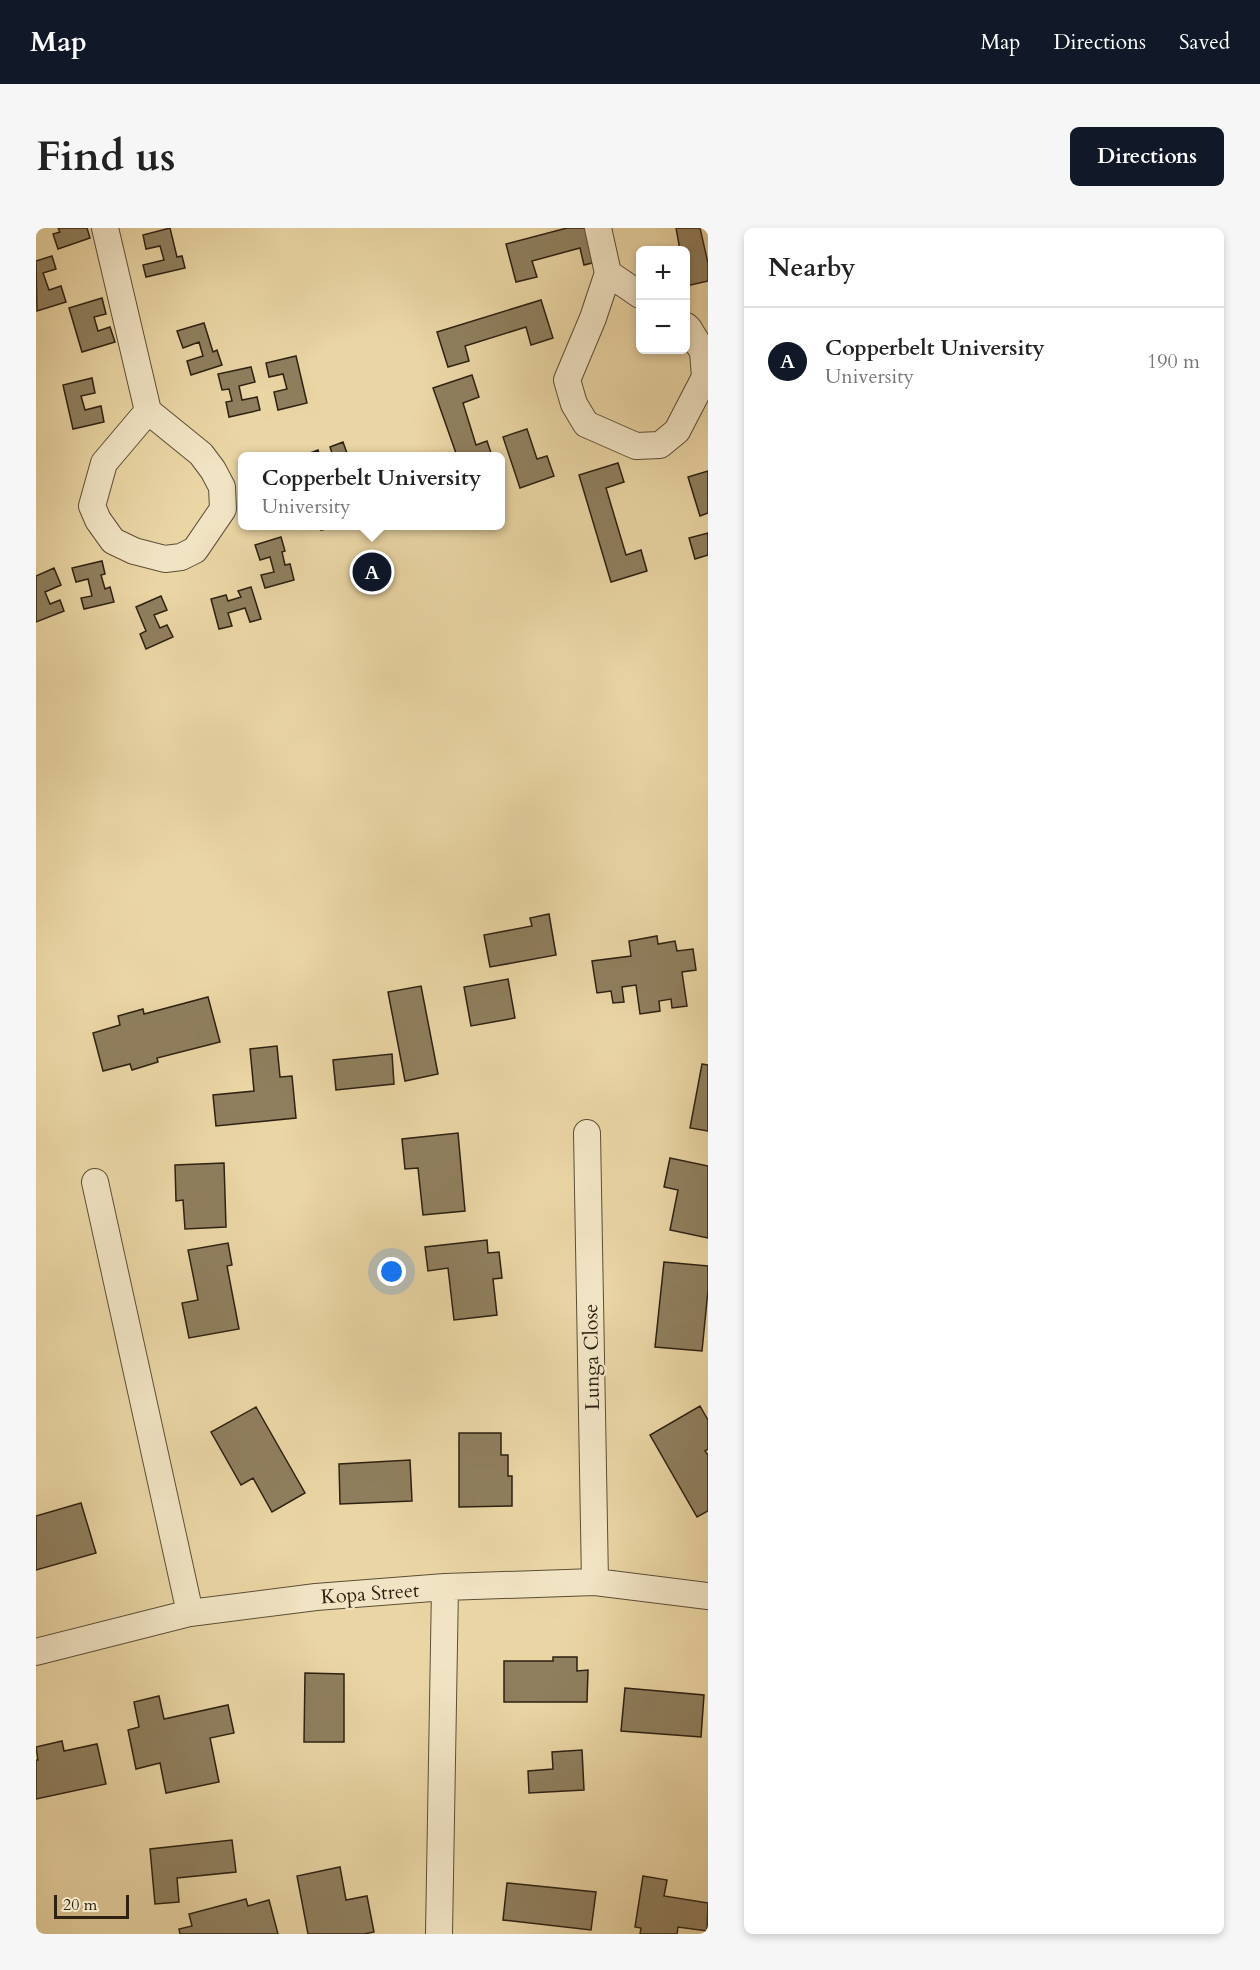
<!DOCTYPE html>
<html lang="en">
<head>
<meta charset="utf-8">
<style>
  :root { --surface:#fff; --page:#f6f6f6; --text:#222; --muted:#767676; --line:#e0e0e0; --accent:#111827 }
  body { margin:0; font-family:Cardo,serif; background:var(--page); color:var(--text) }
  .controls { position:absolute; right:18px; top:18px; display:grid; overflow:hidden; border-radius:9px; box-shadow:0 3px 9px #0003 }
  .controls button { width:54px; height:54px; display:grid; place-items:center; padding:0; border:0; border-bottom:2px solid var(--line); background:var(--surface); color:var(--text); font:30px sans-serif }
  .scale { position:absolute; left:18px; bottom:15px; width:75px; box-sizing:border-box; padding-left:6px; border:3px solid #2d2112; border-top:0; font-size:16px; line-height:21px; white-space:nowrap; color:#2d2112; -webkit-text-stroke:4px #f1e4c4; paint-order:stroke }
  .you { position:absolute; left:356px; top:1044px; width:21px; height:21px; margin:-15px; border:4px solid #fff; border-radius:50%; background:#1a73e8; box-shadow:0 0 0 9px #1a73e833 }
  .badge { display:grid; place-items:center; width:39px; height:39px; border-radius:50%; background:var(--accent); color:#fff; font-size:20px; font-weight:700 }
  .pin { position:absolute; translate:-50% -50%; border:3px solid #fff; box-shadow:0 2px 6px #0006 }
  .popup { position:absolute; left:202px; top:224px; width:267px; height:78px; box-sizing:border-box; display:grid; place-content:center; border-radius:9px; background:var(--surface); filter:drop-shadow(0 2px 4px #0005); font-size:20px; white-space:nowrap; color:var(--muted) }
  .popup b { font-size:22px; color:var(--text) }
  .popup::after { content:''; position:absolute; left:50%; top:100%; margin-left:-12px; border:12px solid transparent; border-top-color:var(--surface) }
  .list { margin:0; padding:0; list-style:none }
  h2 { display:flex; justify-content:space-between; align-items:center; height:78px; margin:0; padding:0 24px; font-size:26px }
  h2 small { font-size:20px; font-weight:400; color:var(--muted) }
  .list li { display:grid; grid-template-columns:39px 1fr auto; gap:18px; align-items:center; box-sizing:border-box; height:108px; padding:0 24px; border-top:2px solid var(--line) }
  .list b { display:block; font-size:22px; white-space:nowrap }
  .list p { margin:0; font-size:20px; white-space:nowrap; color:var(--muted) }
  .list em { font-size:20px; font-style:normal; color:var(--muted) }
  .map { position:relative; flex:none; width:672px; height:1706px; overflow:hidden; border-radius:9px }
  header { display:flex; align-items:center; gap:36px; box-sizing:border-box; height:84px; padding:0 30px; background:var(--accent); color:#fff }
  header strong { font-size:28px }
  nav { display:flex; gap:33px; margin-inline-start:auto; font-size:21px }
  .intro { display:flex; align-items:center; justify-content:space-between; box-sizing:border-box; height:144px; padding:0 36px }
  h1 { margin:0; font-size:42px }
  .button { padding:15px 27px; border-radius:9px; background:var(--accent); color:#fff; font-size:21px; font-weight:700 }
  main { display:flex; gap:36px; padding:0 36px }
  aside { flex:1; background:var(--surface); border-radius:9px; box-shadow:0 3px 9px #0003 }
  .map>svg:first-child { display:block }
  .building { fill:#8f7f5e; stroke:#2d2112; stroke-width:1.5 }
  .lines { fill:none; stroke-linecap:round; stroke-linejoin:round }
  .minor-casing { stroke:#5c4e36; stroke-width:28 }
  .minor { stroke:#f1e4c4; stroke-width:26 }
  .labels { text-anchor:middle; stroke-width:4.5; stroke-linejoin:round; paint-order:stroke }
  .street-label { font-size:20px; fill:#2d2112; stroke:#f1e4c4 }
</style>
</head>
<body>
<header>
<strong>Map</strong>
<nav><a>Map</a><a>Directions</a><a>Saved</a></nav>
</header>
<div class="intro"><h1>Find us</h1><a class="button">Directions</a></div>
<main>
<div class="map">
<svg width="672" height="1706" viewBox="0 0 672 1706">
  <rect width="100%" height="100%" fill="#ead5a4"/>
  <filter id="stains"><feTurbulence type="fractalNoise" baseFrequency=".00333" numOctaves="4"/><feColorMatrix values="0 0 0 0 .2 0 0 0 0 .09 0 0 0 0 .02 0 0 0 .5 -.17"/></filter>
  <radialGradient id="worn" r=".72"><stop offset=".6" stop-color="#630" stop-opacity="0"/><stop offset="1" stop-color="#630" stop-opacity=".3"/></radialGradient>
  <path class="building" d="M22,0h29l3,10 -32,11 -5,-15 7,-2z
    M134,0l7,29 5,-1 3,12 -39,9 -3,-12 21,-5 -4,-14 -14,3 -3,-14z
    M531,0h24l9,33 -16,4 -4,-17 -48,13 5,16 -21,5 -10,-38z
    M640,0h24l8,35v18l-22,5v-36h-6z
    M16,28l4,13 -13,4 6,17 12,-4 5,16 -29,9 -1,-50z
    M66,70l4,16 -12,3 4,14 12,-4 5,15 -33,10 -13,-44z
    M505,72l12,38 -22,7 -5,-18 -61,19 4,15 -21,6 -11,-35z
    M168,95l9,29 4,-2 5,15 -31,10 -4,-14 16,-5 -4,-14 -16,6 -6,-17z
    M260,128l11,47 -29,7 -4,-18 13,-3 -4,-15 -14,3 -3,-14z
    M215,139l4,15 -16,4 3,14 15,-3 3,13 -31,7 -3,-15 6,-1 -3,-12 -7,1 -4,-16z
    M436,147l7,22 -16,6 13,42 11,-4 5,15h-35l-24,-68z
    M56,150l3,15 -14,3 4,14 16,-4 3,16 -31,7 -10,-44z
    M491,201l10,30 10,-3 7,20 -34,12 -17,-51z
    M307,214l5,14h-27l11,-3 -2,-6z
    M282,222l2,6h-18z
    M582,235l6,19 -18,6 20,67 15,-5 6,21 -36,11 -32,-107z
    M672,243v42l-8,3 -12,-39z
    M284,298h20l-19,4z
    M672,305v22l-13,4 -6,-21z
    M245,309l4,14 -3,1 3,13 5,-1 4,16 -29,8 -4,-13 13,-3 -4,-15 -10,3 -5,-15z
    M66,333l3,13 -4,1 4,14 5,-2 4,15 -30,7 -3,-11 11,-2 -4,-17 -12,3 -4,-14z
    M18,340l7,17 -16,7 5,12 10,-4 4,11 -28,11v-46z
    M215,359l10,32 -11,3 -5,-14 -17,5 4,13 -13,3 -8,-30 15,-4 2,6 13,-4 -3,-6z
    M125,368l6,14 -13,5 6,13 7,-3 6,12 -27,12 -6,-15 6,-3 -10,-24z
    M513,686l7,41 -66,12 -6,-32 48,-9 -2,-8z
    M621,708l1,8 17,-3 2,10 16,-2 3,21 -14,2 5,34 -15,2 -1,-9 -12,2 1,10 -20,3 -4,-29 -14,2 2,15 -11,1 -2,-12 -14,2 -5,-32 39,-5 -2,-15z
    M472,751l7,39 -44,8 -7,-39z
    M385,758l17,88 -33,7 -17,-89z
    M172,769l12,45 -63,16 1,4 -26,8 -2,-6 -27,7 -10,-38 27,-8 -2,-9 25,-7 1,5z
    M241,818l3,31 12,-1 4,42 -80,8 -3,-31 41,-4 -4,-42z
    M356,826l2,30 -58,6 -3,-30z
    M666,836l6,1v66l-18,-3z
    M422,905l7,78 -42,4 -5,-47 -13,1 -3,-30z
    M634,930l38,8v72l-38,-8 8,-40 -14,-3z
    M188,935l2,64 -41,2 -2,-29 -7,1 -1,-36z
    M451,1012l1,13 11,-1 3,26 -9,1 4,36 -43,5 -6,-52 -20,3 -3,-24z
    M192,1015l4,22 -5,1 12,63 -50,9 -7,-35 16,-3 -10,-50z
    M628,1034l44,4v24l-6,61 -47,-4z
    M664,1178l8,14v29l-3,2 3,4v56l-11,6 -47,-82z
    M220,1179l49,86 -33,19 -19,-34 -12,7 -30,-53z
    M423,1205h42v22h7v21h4v30l-53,1z
    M374,1232l2,41 -72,3 -1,-40z
    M45,1275l15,50 -60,17v-54z
    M517,1429h24v14l11,-1 -1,32h-83v-41h49z
    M269,1445l39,1v68h-40z
    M589,1460l79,7 -3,42 -80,-6z
    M123,1468l5,23 64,-14 6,28 -24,5 9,44 -53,11 -6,-30 -24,6 -8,-39 11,-3 -5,-25z
    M26,1513l2,10 33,-7 9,40 -70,15v-39h2l-2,-13z
    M546,1522l2,40 -55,3 -1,-22 25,-2 -1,-17z
    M196,1612l4,32 -59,6 2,24 -24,2 -5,-55z
    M304,1639l6,33 21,-4 7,36 -10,2h-56l-11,-58z
    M607,1648l24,4 -3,16 44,7 -1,28 -29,-4 -1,7h-37l1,-6 -6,-1z
    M471,1655l89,9 -5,38 -88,-10z
    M210,1671l2,7 21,-6 9,34h-98l-1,-5 13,-3 -3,-12z"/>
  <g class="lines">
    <defs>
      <path id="minor" d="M69,0l43,183 53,43 12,16 9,17 1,22 -28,41 -14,7 -16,2 -31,-8 -21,-10 -15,-21 -6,-14 12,-43 44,-52
        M562,0l10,45 -15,45 -26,62 7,24 12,20 50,22 24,-1 17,-14 28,-54 -2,-25 -14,-23 -3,-3
        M572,45l32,22
        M551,905l8,449
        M59,954l95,431
        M0,1424l154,-39 126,-16 129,-10 150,-5 113,14
        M403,1706l6,-347"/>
    </defs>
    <use href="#minor" class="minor-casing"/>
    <use href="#minor" class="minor"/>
  </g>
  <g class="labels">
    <g class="street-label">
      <text transform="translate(555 1129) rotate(-91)" y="7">Lunga Close</text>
      <text transform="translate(334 1365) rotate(-4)" y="7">Kopa Street</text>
    </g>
  </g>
  <rect width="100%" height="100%" filter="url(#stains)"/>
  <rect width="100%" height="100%" fill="url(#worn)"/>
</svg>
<div class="controls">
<button>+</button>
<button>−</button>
</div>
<div class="scale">20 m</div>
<div class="you"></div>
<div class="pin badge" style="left:336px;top:344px">A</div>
<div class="popup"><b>Copperbelt University</b>University</div>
</div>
<aside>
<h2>Nearby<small></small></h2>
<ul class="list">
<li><span class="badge">A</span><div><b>Copperbelt University</b><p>University</p></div><em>190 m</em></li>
</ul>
</aside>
</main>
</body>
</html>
